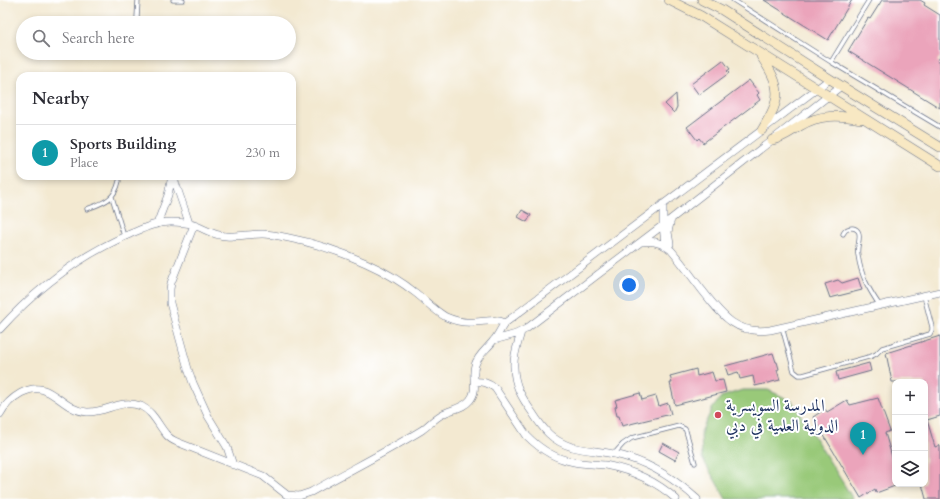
<!DOCTYPE html>
<html lang="en">
<head>
<meta charset="utf-8">
<style>
  :root { --surface:#fff; --page:#f7f7f7; --text:#2b2b33; --muted:#7c7c81; --line:#e1e1e2; --accent:#0f766e }
  body { margin:0; font-family:Cardo,Amiri,serif; background:var(--page); color:var(--text) }
  .controls { position:absolute; right:12px; bottom:12px; display:grid; overflow:hidden; border-radius:8px; box-shadow:0 2px 6px #0003 }
  .controls button { width:36px; height:36px; display:grid; place-items:center; padding:0; border:0; border-bottom:1px solid var(--line); background:var(--surface); color:var(--text); font:20px sans-serif }
  .you { position:absolute; left:629px; top:285px; width:14px; height:14px; margin:-10px; border:3px solid #fff; border-radius:50%; background:#1a73e8; box-shadow:0 0 0 6px #1a73e833 }
  .badge { display:grid; place-items:center; width:26px; height:26px; border-radius:50%; background:var(--accent); color:#fff; font-size:13px; font-weight:700 }
  .pin { position:absolute; translate:-50% -33px; filter:drop-shadow(0 1px 2px #0008) }
  .pin::after { content:''; position:absolute; top:21px; width:14px; height:12px; background:inherit; clip-path:polygon(0 0,100% 0,50% 100%) }
  .list { margin:0; padding:0; list-style:none }
  h2 { display:flex; justify-content:space-between; align-items:center; height:52px; margin:0; padding:0 16px; font-size:17px }
  h2 small { font-size:13px; font-weight:400; color:var(--muted) }
  .list li { display:grid; grid-template-columns:26px 1fr auto; gap:12px; align-items:center; box-sizing:border-box; height:56px; padding:0 16px; border-top:1px solid var(--line) }
  .list b { display:block; font-size:15px; white-space:nowrap }
  .list p { margin:0; font-size:13px; white-space:nowrap; color:var(--muted) }
  .list em { font-size:13px; font-style:normal; color:var(--muted) }
  .icon { flex:none; width:22px; height:22px; fill:none; stroke:currentColor; stroke-width:2; stroke-linecap:round; stroke-linejoin:round }
  .map { position:relative; flex:none; width:940px; height:499px; overflow:hidden }
  .search { position:absolute; background:var(--surface); box-shadow:0 2px 6px #0003; left:16px; top:16px; width:280px; height:44px; display:flex; align-items:center; gap:10px; box-sizing:border-box; padding:0 14px; border-radius:22px; color:var(--muted); font-size:15px }
  .panel { position:absolute; background:var(--surface); box-shadow:0 2px 6px #0003; left:16px; top:72px; width:280px; height:108px; border-radius:12px }
  .map>svg:first-child { display:block }
  .green { fill:#99c979; stroke:#5a7c6c }
  .building { fill:#eba4bb }
  .lines { fill:none; stroke-linecap:round; stroke-linejoin:round }
  .lane-casing { stroke:#677086; stroke-width:5 }
  .street-casing { stroke:#677086; stroke-width:8 }
  .secondary-casing { stroke:#677086; stroke-width:10 }
  .lane { stroke:#fff; stroke-width:3.5 }
  .street { stroke:#fff; stroke-width:7 }
  .secondary { stroke:#f8e8c3; stroke-width:9 }
  .poi-dot { fill:#d1495b; stroke:#fff; stroke-width:1.5 }
  .labels { text-anchor:middle; stroke-width:4; stroke-linejoin:round; paint-order:stroke }
  .poi-label { font-size:17px; fill:#1b2f5e; stroke:#fff; text-anchor:start }
</style>
</head>
<body>
<div class="map">
<svg width="940" height="499" viewBox="0 0 940 499">
  <rect width="100%" height="100%" fill="#fff"/>
  <filter id="ink" filterUnits="userSpaceOnUse"><feTurbulence type="fractalNoise" baseFrequency=".025" numOctaves="2"/><feDisplacementMap in="SourceGraphic" scale="8" xChannelSelector="R" yChannelSelector="G"/><feConvolveMatrix kernelMatrix="1 2 1 2 8 2 1 2 1" color-interpolation-filters="sRGB"/></filter>
  <filter id="wash" filterUnits="userSpaceOnUse"><feTurbulence type="fractalNoise" baseFrequency=".012" numOctaves="4" result="noise"/><feDisplacementMap in="SourceGraphic" scale="16" xChannelSelector="R" yChannelSelector="G"/><feGaussianBlur stdDeviation="0.9" result="paint"/><feColorMatrix in="noise" values="0 0 0 0 0 0 0 0 0 0 0 0 0 0 0 0 0 1.4 0 .05"/><feComposite in="paint" operator="in"/></filter>
  <g filter="url(#wash)">
    <rect width="100%" height="100%" fill="#f3e9d1"/>
    <path class="green" d="M742,390h26l24,11 61,98h-127l-24,-41 -1,-26 11,-23 9,-12z"/>
    <g id="blocks">
      <path class="building" d="M764,0h88l-24,40z
        M882,0h38l5,3 -1,2 16,10v42l-3,4 3,2v45l-92,-57 20,-33 2,1z
        M723,60l7,9 -3,2 2,2 -30,22 -8,-11z
        M749,80l10,13 -2,2 3,5 -57,43 -4,-5 -2,2 -10,-13z
        M676,94l1,13 -3,6 -9,-9z
        M522,210l9,5 -4,7 -9,-5z
        M858,278l4,12 -32,8 -5,-14 13,-4 4,3z
        M940,336v80l-13,4 8,27 5,-2v54h-14l-4,-15h3v-102h-33l-6,-29z
        M773,353l3,9h1l2,7 -2,1 3,10 -25,6 -2,-10 -13,3 -2,-7 -10,3 -3,-9z
        M869,363l2,8 -33,9 -2,-8z
        M696,369l1,7 15,-4 3,9 8,-1 3,12 -51,13 -5,-22h2l-2,-7z
        M640,393l2,7 14,-4 3,10 9,-3 3,11 -49,12 -3,-10h-2l-2,-9 2,-1 -2,-6z
        M878,398l12,33 -5,2 10,34v19l-19,7 -1,-4 -14,9 -48,-81 12,-8 2,3 20,-12 3,5z
        M663,443l16,9 -4,8 -16,-9z"/>
    </g>
  </g>
  <g filter="url(#ink)">
    <use href="#blocks" fill-opacity="0" stroke="#677086" stroke-width="1"/>
    <g class="lines">
      <defs>
        <path id="lane" d="M173,0h10
          M733,0l98,62 109,65
          M137,18l1,-18
          M831,62l38,-62
          M112,197l12,39
          M87,209c16,-6 28,-9 32,-28
          M843,234c2,-5 10,-9 15,-3 4,5 -2,16 0,24 3,21 10,33 22,51
          M782,327l12,44 5,4h4l69,-19 4,-2 6,-6 48,-14 2,-4v-3l-8,-31
          M614,454l9,-10 9,-6 47,-12 6,3 1,2 9,32"/>
        <path id="street" d="M173,176l10,29 6,18
          M663,204v21l2,20
          M157,224l11,-29 4,-19
          M194,225l-23,58 -1,6v14l18,66 5,14 15,33 19,31 6,18
          M641,242c12,-2 21,0 30,8 11,13 21,27 31,40 19,24 33,45 68,40l170,-38
          M670,244l-2,-12 3,-13
          M0,329c36,-40 81,-74 130,-95 14,-6 26,-12 41,-12 8,0 16,1 23,3 11,4 20,11 32,11 12,1 24,-2 36,-2 9,0 18,2 27,4 26,5 52,14 77,25 18,8 36,19 51,31 10,8 18,17 29,23 9,4 19,6 29,5 9,0 21,-4 30,1
          M521,332c-3,12 -8,23 -7,35 0,18 8,31 18,45 11,17 20,29 40,35 19,5 39,4 57,11 26,8 48,23 68,41
          M494,340l22,-6 10,-5 145,-110 170,-133
          M475,382c8,-1 13,1 20,6l32,48c13,13 29,23 47,26 10,2 21,2 31,3 26,5 51,16 71,34
          M0,414c5,-9 12,-16 21,-21 30,-16 38,17 66,19 20,1 33,-14 54,-6 12,6 16,17 24,27 3,4 7,7 12,9l86,34 24,19 12,1 12,-4c37,-21 75,-40 111,-62 7,-5 12,-11 19,-15 9,-6 22,-6 29,-15 9,-11 1,-23 5,-35 3,-10 12,-16 18,-24 5,-5 7,-12 12,-18l325,-244"/>
        <path id="secondary" d="M669,0l32,16 239,150
          M702,0l20,10 108,69 110,68
          M761,56c21,32 21,41 1,74
          M772,140c11,-2 18,-8 28,-14 19,-12 40,-11 61,-7"/>
      </defs>
      <use href="#lane" class="lane-casing"/>
      <use href="#street" class="street-casing"/>
      <use href="#secondary" class="secondary-casing"/>
      <use href="#lane" class="lane"/>
      <use href="#street" class="street"/>
      <use href="#secondary" class="secondary"/>
    </g>
  </g>
  <circle class="poi-dot" cx="718" cy="415" r="4"/>
  <g class="labels">
    <g class="poi-label">
      <text x="726" y="411">المدرسة السويسرية<tspan x="726" dy="20">الدولية العلمية في دبي</tspan></text>
    </g>
  </g>
</svg>
<div class="controls">
<button>+</button>
<button>−</button>
<button><svg class="icon" aria-label="layers" viewBox="0 0 24 24"><path d="M12 4l9 5-9 5-9-5zM3 14l9 5 9-5"/></svg></button>
</div>
<div class="you"></div>
<div class="pin badge" style="left:863px;top:455px;background:#0f9aa8">1</div>
<div class="search"><svg class="icon" aria-label="search" viewBox="0 0 24 24"><circle cx="10" cy="10" r="6"/><path d="M15 15l6 6"/></svg>Search here</div>
<section class="panel">
<h2>Nearby<small></small></h2>
<ul class="list">
<li><span class="badge" style="background:#0f9aa8">1</span><div><b>Sports Building</b><p>Place</p></div><em>230 m</em></li>
</ul>
</section>
</div>
</body>
</html>
